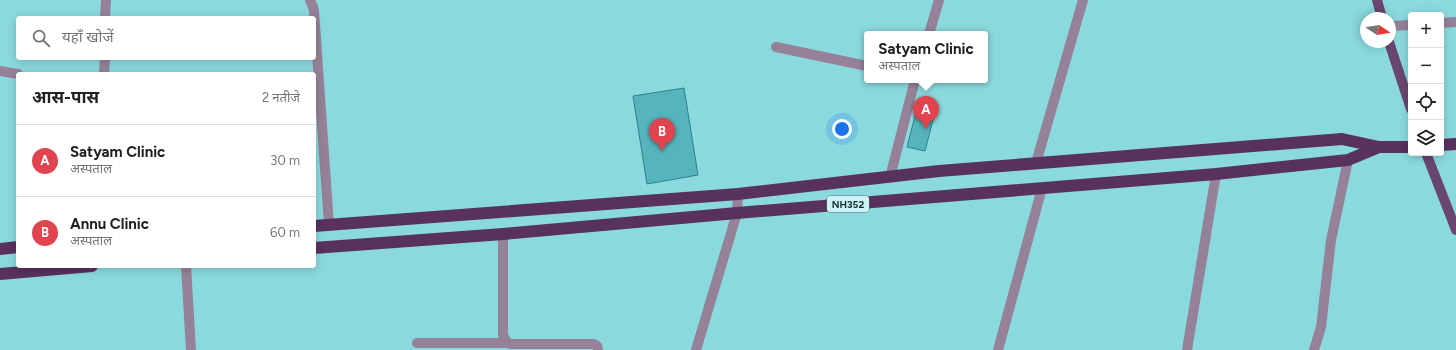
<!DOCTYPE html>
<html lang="hi">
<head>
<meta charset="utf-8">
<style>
  :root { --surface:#fff; --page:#f6f6f6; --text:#202124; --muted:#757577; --line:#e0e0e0; --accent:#af1b2d }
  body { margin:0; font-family:Figtree,"Noto Sans Devanagari",sans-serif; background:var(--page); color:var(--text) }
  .controls { position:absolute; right:12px; top:12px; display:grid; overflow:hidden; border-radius:4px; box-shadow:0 2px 10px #0003 }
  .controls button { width:36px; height:36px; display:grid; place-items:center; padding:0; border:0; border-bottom:1px solid var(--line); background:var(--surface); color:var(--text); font:20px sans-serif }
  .compass { position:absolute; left:1360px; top:12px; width:36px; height:36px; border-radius:50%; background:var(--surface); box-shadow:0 2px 10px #0003; rotate:102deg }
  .you { position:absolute; left:842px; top:129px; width:14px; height:14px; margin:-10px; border:3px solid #fff; border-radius:50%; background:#1a73e8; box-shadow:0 0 0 6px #1a73e833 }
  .badge { display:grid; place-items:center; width:26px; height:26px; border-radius:50%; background:var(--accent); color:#fff; font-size:13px; font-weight:700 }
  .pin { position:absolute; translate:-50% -33px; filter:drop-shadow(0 1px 2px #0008) }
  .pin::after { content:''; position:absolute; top:21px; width:14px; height:12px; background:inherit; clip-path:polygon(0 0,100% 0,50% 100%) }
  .popup { position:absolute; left:864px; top:31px; width:124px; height:52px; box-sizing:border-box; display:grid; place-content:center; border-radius:4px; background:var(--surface); filter:drop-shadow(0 1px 3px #0005); font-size:13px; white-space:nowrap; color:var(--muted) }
  .popup b { font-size:15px; color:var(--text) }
  .popup::after { content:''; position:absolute; left:50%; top:100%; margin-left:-8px; border:8px solid transparent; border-top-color:var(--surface) }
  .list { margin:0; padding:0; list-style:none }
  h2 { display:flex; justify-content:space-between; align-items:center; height:52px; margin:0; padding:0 16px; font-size:17px }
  h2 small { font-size:13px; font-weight:400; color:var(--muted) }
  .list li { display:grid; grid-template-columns:26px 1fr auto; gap:12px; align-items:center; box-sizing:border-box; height:72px; padding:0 16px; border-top:1px solid var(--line) }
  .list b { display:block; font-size:15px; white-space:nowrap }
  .list p { margin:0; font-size:13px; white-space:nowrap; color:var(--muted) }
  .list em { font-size:13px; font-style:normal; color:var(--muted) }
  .icon { flex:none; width:22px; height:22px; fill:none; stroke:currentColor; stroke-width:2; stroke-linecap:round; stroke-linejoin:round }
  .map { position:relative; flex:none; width:1456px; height:350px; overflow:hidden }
  .search { position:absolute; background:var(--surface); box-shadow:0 2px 10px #0003; left:16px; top:16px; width:300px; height:44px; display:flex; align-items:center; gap:10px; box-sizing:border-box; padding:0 14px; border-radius:4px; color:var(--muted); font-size:15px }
  .panel { position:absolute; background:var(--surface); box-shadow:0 2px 10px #0003; left:16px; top:72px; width:300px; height:196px; border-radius:4px }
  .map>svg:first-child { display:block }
  .building { fill:#56b4bc; stroke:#308187 }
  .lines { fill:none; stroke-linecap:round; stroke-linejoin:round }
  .minor { stroke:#958298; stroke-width:10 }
  .major { stroke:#69466e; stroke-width:10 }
  .highway { stroke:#58315f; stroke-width:12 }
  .labels { text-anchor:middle; stroke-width:4; stroke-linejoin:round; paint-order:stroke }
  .shield { fill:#cdf2f5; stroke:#476a6c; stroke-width:1 }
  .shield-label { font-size:10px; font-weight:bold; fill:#0e3032 }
</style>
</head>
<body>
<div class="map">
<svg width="1456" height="350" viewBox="0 0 1456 350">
  <rect width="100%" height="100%" fill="#8ad9df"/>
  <path class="building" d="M684,88l14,87 -51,9 -14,-88z
    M916,112l18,4 -9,35 -18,-4z"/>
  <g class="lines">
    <path class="minor" d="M310,0l3,7 1,4 15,214
      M105,18l1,-18
      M1441,23l15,-1
      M1390,26l21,-1
      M929,34l10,-34
      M776,47l91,19
      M0,71l18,3
      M104,74l1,-16
      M1036,163l47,-163
      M890,177l25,-97
      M503,234v101l4,8 5,1h82l3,2 1,4
      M186,266l5,84
      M417,343h90
      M696,350l41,-137 1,-19
      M998,350l44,-162
      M1187,350l29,-176
      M1314,350l7,-23 10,-87 17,-80"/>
    <path class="major" d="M1377,0l5,18
      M1389,42l22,67
      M1426,153l30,77"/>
    <path class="highway" d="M1441,145l15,-1
      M314,226l424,-32 201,-23 403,-32 37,8h32
      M314,248l189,-14 234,-21 479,-39 132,-14 31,-13
      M0,249l18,-2
      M0,274l92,-8"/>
  </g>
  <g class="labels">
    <rect class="shield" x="827" y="196" width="42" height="16" rx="3"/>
    <g class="shield-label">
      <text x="848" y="208">NH352</text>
    </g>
  </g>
</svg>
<div class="controls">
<button>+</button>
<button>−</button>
<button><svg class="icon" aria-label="locate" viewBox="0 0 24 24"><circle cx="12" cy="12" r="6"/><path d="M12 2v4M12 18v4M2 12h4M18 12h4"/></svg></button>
<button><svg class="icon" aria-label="layers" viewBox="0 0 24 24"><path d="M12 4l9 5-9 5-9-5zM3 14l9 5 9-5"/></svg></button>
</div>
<svg class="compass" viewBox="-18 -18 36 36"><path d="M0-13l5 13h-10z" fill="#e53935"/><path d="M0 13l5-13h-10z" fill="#757577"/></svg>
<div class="you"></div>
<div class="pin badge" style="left:926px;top:129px;background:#e0444e">A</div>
<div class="popup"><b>Satyam Clinic</b>अस्पताल</div>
<div class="pin badge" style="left:662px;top:151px;background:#e0444e">B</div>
<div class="search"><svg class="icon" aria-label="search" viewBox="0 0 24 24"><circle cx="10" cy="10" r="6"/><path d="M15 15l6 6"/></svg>यहाँ खोजें</div>
<section class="panel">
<h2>आस-पास<small>2 नतीजे</small></h2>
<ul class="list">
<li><span class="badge" style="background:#e0444e">A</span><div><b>Satyam Clinic</b><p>अस्पताल</p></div><em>30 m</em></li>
<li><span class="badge" style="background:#e0444e">B</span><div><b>Annu Clinic</b><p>अस्पताल</p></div><em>60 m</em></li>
</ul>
</section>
</div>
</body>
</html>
